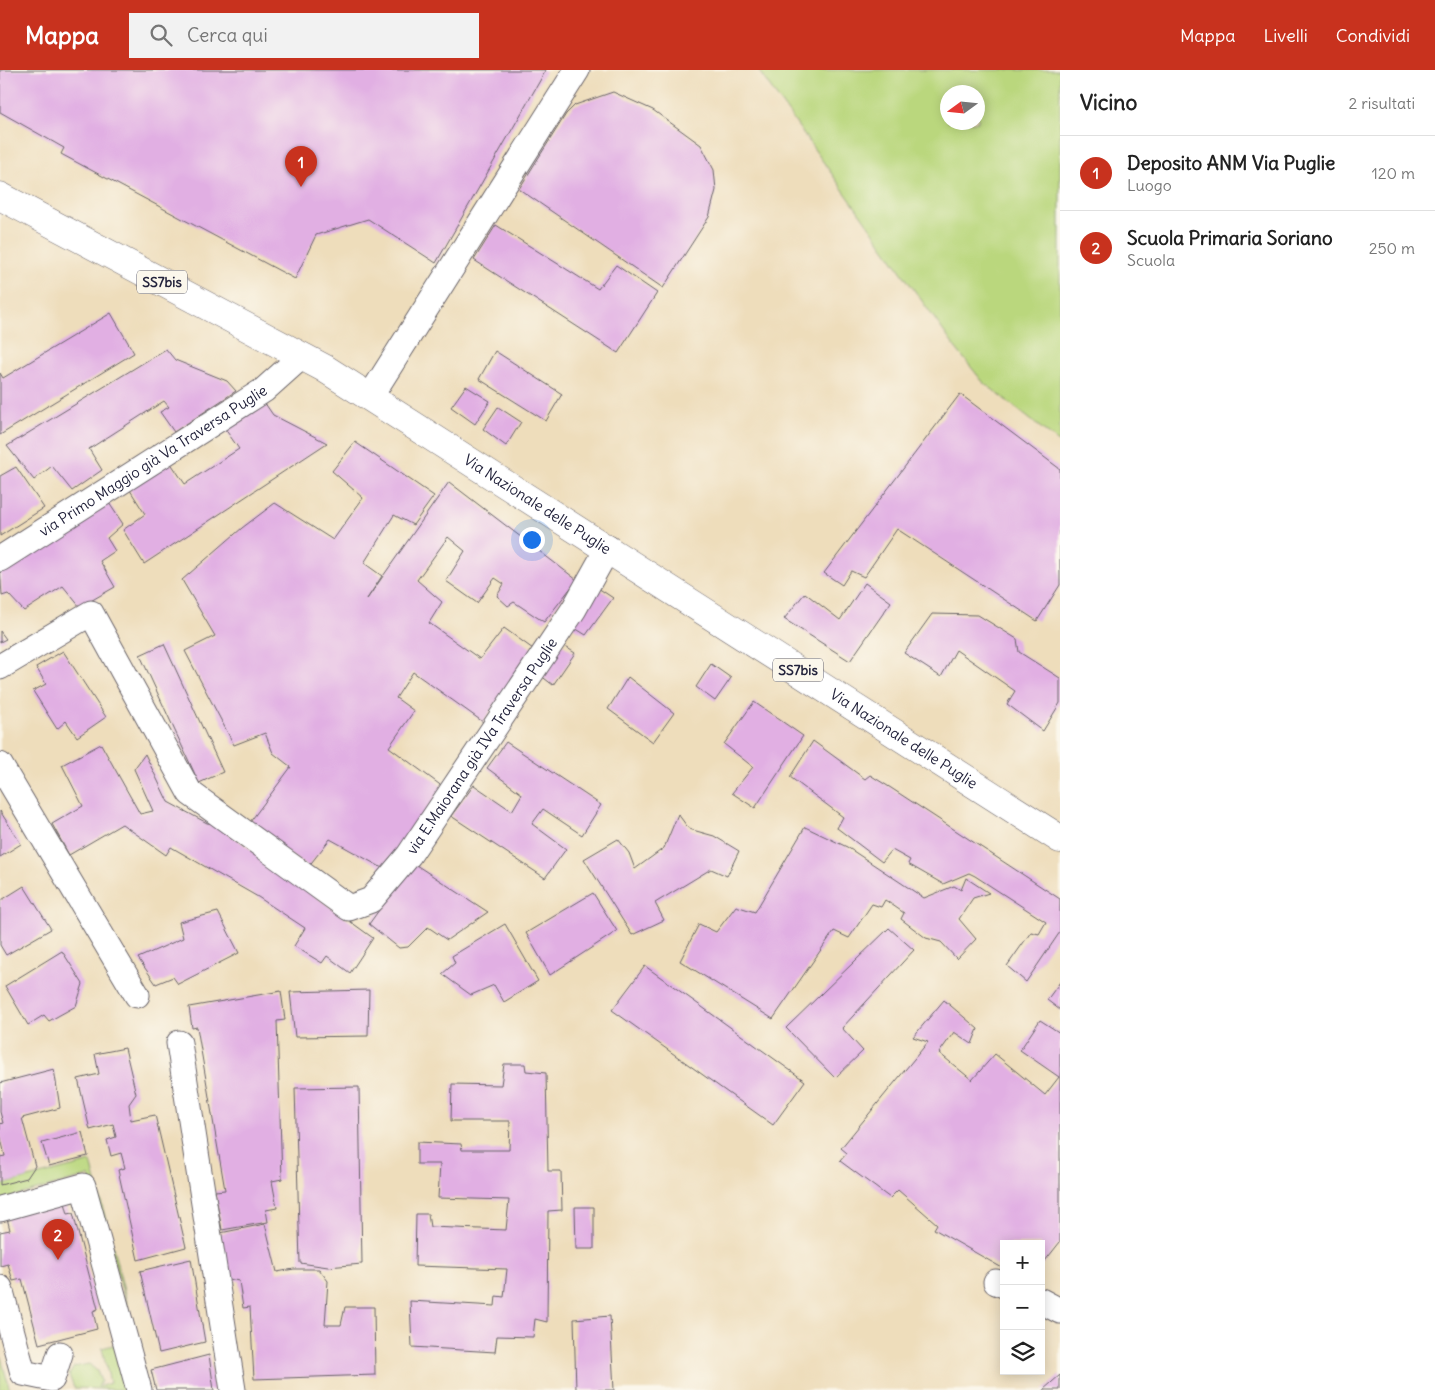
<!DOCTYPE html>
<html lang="it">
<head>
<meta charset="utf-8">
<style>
  :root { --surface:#fff; --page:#f2f2f2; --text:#222; --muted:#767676; --line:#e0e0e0; --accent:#c8321e }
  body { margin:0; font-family:Delius,sans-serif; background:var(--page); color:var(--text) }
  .controls { position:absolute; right:15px; bottom:15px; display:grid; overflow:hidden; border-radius:0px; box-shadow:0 2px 12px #0003 }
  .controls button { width:45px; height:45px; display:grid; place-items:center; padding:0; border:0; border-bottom:1px solid var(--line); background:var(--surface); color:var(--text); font:25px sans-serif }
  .compass { position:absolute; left:940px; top:15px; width:45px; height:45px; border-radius:50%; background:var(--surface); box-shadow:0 2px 12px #0003; rotate:255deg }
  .you { position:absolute; left:531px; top:469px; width:18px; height:18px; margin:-12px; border:4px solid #fff; border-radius:50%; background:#1a73e8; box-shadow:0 0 0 8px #1a73e833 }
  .badge { display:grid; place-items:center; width:32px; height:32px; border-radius:50%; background:var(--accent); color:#fff; font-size:16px; font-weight:700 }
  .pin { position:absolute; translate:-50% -41px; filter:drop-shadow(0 1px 2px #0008) }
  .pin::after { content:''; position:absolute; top:26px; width:18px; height:15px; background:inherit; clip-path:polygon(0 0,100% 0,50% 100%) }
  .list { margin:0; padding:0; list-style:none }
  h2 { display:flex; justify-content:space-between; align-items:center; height:65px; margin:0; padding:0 20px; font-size:21px }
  h2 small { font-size:16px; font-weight:400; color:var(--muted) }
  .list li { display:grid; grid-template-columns:32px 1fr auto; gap:15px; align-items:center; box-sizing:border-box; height:75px; padding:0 20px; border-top:1px solid var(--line) }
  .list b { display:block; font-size:19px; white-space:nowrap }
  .list p { margin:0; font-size:16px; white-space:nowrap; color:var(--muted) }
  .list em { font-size:16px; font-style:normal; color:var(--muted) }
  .icon { flex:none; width:28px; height:28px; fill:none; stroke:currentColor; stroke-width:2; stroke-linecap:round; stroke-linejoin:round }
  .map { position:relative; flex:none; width:1060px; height:1320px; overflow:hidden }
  header { display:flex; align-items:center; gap:30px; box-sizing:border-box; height:70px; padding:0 25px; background:var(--accent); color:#fff }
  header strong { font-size:24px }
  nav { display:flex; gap:28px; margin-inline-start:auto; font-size:18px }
  .search { width:350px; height:45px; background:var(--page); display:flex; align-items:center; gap:12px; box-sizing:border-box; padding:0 18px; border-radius:0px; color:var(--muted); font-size:19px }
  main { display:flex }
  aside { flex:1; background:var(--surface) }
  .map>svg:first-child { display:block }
  .green { fill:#bad77d; stroke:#6e7c5c; fill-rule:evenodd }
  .building { fill:#e1afe3 }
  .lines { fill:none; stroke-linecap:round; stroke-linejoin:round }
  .minor-casing { stroke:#696368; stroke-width:27 }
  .major-casing { stroke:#696368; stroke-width:29 }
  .minor { stroke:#fff; stroke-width:25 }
  .major { stroke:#fff; stroke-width:28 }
  .labels { text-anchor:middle; stroke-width:4; stroke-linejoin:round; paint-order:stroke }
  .shield { fill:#fbf7ec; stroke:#636270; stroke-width:1 }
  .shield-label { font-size:14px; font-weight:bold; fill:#22223b }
  .street-label { font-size:15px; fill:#22223b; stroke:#fbf7ec }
</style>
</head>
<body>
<header>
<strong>Mappa</strong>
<div class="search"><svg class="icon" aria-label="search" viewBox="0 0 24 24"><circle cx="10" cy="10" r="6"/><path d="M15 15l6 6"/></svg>Cerca qui</div>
<nav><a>Mappa</a><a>Livelli</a><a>Condividi</a></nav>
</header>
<main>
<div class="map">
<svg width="1060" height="1320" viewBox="0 0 1060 1320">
  <rect width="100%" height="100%" fill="#fbf7ec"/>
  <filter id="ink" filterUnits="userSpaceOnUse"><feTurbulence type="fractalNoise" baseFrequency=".02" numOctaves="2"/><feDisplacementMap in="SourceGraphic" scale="10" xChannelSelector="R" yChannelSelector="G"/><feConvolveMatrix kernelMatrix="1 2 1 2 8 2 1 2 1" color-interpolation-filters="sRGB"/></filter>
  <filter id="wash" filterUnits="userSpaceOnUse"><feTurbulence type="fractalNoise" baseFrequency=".0096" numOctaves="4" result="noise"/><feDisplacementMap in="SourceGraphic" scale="20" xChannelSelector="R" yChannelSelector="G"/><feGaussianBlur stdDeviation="1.12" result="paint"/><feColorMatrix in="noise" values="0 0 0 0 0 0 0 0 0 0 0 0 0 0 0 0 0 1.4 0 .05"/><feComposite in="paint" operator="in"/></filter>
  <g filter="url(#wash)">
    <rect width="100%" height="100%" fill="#edb"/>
    <path class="green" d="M758,0h302v373l-77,-61 -29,-36zM978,22v30h-30v-30z
      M91,1092l44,172 -46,-158 -89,24v-15z
      M117,1274l12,46 -55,-2 -5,-13 5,-8 15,-3 8,7 4,10 -3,6 12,-4 -8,-35z
      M0,1283v1l10,36h-10z"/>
    <g id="blocks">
      <path class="building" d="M0,0h546l-110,193 -68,-44 -52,16 -21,44 -234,-125 3,-6 -64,-36z
        M613,22l40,18 48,35 13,25 2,20 -7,27 -46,71 -144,-99 47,-75 9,-9z
        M496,155l102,64 18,-24 41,28 -39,60 -144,-93z
        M111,243l23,40 -134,82v-62l3,5z
        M166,279l9,11 52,21 9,10 -62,41 -14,-20 9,-5 -5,-6 -75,48 13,21 -30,21 -20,-25 -18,14 -27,-34z
        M495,281l67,43 -16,27 -67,-42z
        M466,316l24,15 -15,23 -24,-17z
        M960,324l100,75v116l-23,36 -140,-92 -33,48 -13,-6 -9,14 -18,-12z
        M262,329l11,16 54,28 -183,121 -21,-34 22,-16 -17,-27 42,-25 15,22 54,-35 -16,-23z
        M498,337l23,15 -15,24 -23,-17z
        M355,372l79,54 -21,29 -19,-10 -30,48 18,13 -15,23 82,-117 128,98 -33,42 -30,-20 -6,4 -11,-10 7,-12 -9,-6 -18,25 -31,-22 19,-30 -17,-14 -31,43 25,22 -13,21 51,36 24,-31 29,21 -50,73 -70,-50 -17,26 18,13 -25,36 54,40 -57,83 -56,-31 -22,28 -61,-41 44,-59 -18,-14 -8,-20 -31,12 -49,-94 30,-15 -33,-56 60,-52 33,-25 58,37 30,-42 -31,-27z
        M16,397l28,41 -44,28v-60z
        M105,427l18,27 -16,14 8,13 -15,10 15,26 -35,20 -17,-21 -39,25 -16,-17 -6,2 -2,-30z
        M865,513l26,19 -41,59 -66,-42 21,-26 35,27z
        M595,516l18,12 -27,37 -16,-10z
        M932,544l46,1 39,24 2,13 41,26v25l-17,28 -36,-27 8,-13 -59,-41 -15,27 -37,-24z
        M0,561l6,8 -6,3z
        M558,572l17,11 -22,32 -17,-13z
        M164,574l59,128 -24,11 -59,-128z
        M63,581l43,66 -29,20 -11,-16 -9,8 -24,-38 13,-7 -10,-17z
        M711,594l20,14 -16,23 -19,-14z
        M628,607l46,36 -21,29 -45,-33z
        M754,632l49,34 -48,72 -23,-15 21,-26 -29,-23z
        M813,671l52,38 5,-4 21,13 169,111v33l-34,50 -19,-16 24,-34 8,2 7,-12 -71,-46 -6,-3 -26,11 -35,-20 2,-4 -18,-10 -10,12 -45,-34 6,-11 -53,-40z
        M506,672l95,63 -19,30 -39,-26 -11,15 34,25 -21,29 -94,-62 23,-31 38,26 10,-17 -35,-26z
        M101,674l39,70 13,-3 -19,-42 11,-15 23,48 39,21 9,1 157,114 -23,35 -23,-17 -5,7 -28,-17 11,-18 -47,-31 -87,-50 -5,8 -44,-31 -53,31 -17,-31 31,-18 -21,-41z
        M0,741l21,33 -21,13z
        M678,744l11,15 25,7 25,15 -12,25 -16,-7 -56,34 9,17 -32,15 -48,-76 34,-20 11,14 6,16 29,-21z
        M805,757l42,20 77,51 30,-12 7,4 5,-12 23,15 -16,5 -14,21 17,20 -19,20 -16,-17 -15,-4 -25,-19 3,-6 -19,-13 -4,7 -9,-3 -23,34 -15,-7 -61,88 -93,-58 19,-37 17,8 20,-26 19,6z
        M413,793l75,49 -41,28 -19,-13 -20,20 -9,1 -30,-24z
        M24,816l27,43 -45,26 -6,-10v-44z
        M593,823l24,38 -67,44 -24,-42z
        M218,842l21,41 -61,31 -5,-7 -17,7 -18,-26 45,-20 -4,-16z
        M505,854l33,57 -34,21 -10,-17 -23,10 -29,-21 13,-11 -3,-7z
        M889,858l25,22 -72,78 21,23 -28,27 -49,-50z
        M62,881l21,33 -7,22 -27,15 -5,-6 -16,10 -23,-39z
        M645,896l160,115 -32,44 -161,-115z
        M1060,912v28l-13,-10z
        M369,920l-1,46 -73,1 -5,-45z
        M281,921l4,29 -8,1 5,158 -10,2 5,27 -11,2 2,12 -46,8 -7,-39 10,-1 -28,-163 -5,1 -3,-21z
        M944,930l34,29 -6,15 -18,-12 -15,21 33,27 23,-26 50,41 14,-18 -39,-27 20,-30 20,13v209l-19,24v-22h-37v25l-70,-40 3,-5 -39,-34 -8,8 -50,-37 7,-8 -6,-5 87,-106 -15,-5z
        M125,978l11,46 -7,10 2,16 24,-5 31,132 -48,13 -20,-90 7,-2 -4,-15 -10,3 -4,-16 9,-3 -3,-13 -23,6 -12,-51 21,-5 -4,-20z
        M504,994h21l1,7 20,2 2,98h13l1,39 -14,1 -1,111 -12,-3 -2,18 -36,-1 -2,16 -83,-5 -2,-46 85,5 1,-10 8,1 3,-28 -92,-3 1,-52h12l2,13 76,3 3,-30 -71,-2 2,-34h-23v-22l44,2 1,6h47l1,-29h-59l1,-37 49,1z
        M54,999l6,39 -38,10 13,48 -8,12 -27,7v-28l5,-1 -5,-22v-10l3,-1 -3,-11v-29z
        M359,1017l3,177 -34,3 -28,-4 -5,-175z
        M82,1062l6,24 -39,10 -7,-23z
        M64,1129l4,15 5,-1 25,96 -5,2 4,18 -58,15 -17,-65 -9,2 -5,-17 -8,2v-34l10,-2 -4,-16z
        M575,1137h19v42h-18z
        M265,1154l12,48 17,-3h25l9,12 -3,44h16l4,-18h29l1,68 -121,4 -4,-72 -7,1 -4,-27 -11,-2 -8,-46z
        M191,1189l14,83 -46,11 -19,-82z
        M610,1246l4,74h-38l-2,-71z
        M209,1285l5,35h-58l-5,-20z
        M1060,1305v15h-17z"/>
    </g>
  </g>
  <g filter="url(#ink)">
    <use href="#blocks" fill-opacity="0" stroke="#696368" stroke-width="1"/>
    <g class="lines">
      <defs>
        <g id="minor">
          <path d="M370,327l207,-327"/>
          <path id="s1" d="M0,489l264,-169 38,-34"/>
          <path id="s2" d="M0,597l91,-54 99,180 159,115 22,-8 38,-45 165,-246 34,-61"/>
          <path d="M0,695l137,230"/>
          <path d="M179,973l54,347"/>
          <path d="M0,1139l83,-23 56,204"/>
          <path d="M996,1212l8,3"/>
          <path d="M0,1218l23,85 29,6 8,-25"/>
          <path d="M1041,1231l19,10"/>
        </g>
        <g id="major">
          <path id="s3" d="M0,126l324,172 736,471"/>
        </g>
      </defs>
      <use href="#minor" class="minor-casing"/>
      <use href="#major" class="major-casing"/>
      <use href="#minor" class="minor"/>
      <use href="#major" class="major"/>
    </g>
  </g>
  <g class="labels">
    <g class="shield">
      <rect x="137" y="200.5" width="50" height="23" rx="4"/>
      <rect x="773" y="588.5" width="50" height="23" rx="4"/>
    </g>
    <g class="shield-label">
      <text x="162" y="217">SS7bis</text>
      <text x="798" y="605">SS7bis</text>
    </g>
    <g class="street-label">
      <text dy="5" stroke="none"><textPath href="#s1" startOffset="182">via Primo Maggio già Va Traversa Puglie</textPath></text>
      <text dy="5" stroke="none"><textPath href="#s3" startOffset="620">Via Nazionale delle Puglie</textPath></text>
      <text dy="5" stroke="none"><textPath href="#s3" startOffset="1055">Via Nazionale delle Puglie</textPath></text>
      <text dy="5" stroke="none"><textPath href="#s2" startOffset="721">via E.Maiorana già IVa Traversa Puglie</textPath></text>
    </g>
  </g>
</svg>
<div class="controls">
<button>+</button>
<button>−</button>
<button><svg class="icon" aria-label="layers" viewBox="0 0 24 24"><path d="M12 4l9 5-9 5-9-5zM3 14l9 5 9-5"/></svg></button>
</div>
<svg class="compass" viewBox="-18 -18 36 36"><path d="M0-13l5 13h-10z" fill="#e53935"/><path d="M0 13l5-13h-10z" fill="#767676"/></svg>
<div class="you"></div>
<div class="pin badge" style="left:301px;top:117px">1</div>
<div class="pin badge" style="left:58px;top:1190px">2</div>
</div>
<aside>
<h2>Vicino<small>2 risultati</small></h2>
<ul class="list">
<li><span class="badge">1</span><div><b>Deposito ANM Via Puglie</b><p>Luogo</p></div><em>120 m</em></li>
<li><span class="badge">2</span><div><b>Scuola Primaria Soriano</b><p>Scuola</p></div><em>250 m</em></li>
</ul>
</aside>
</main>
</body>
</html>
